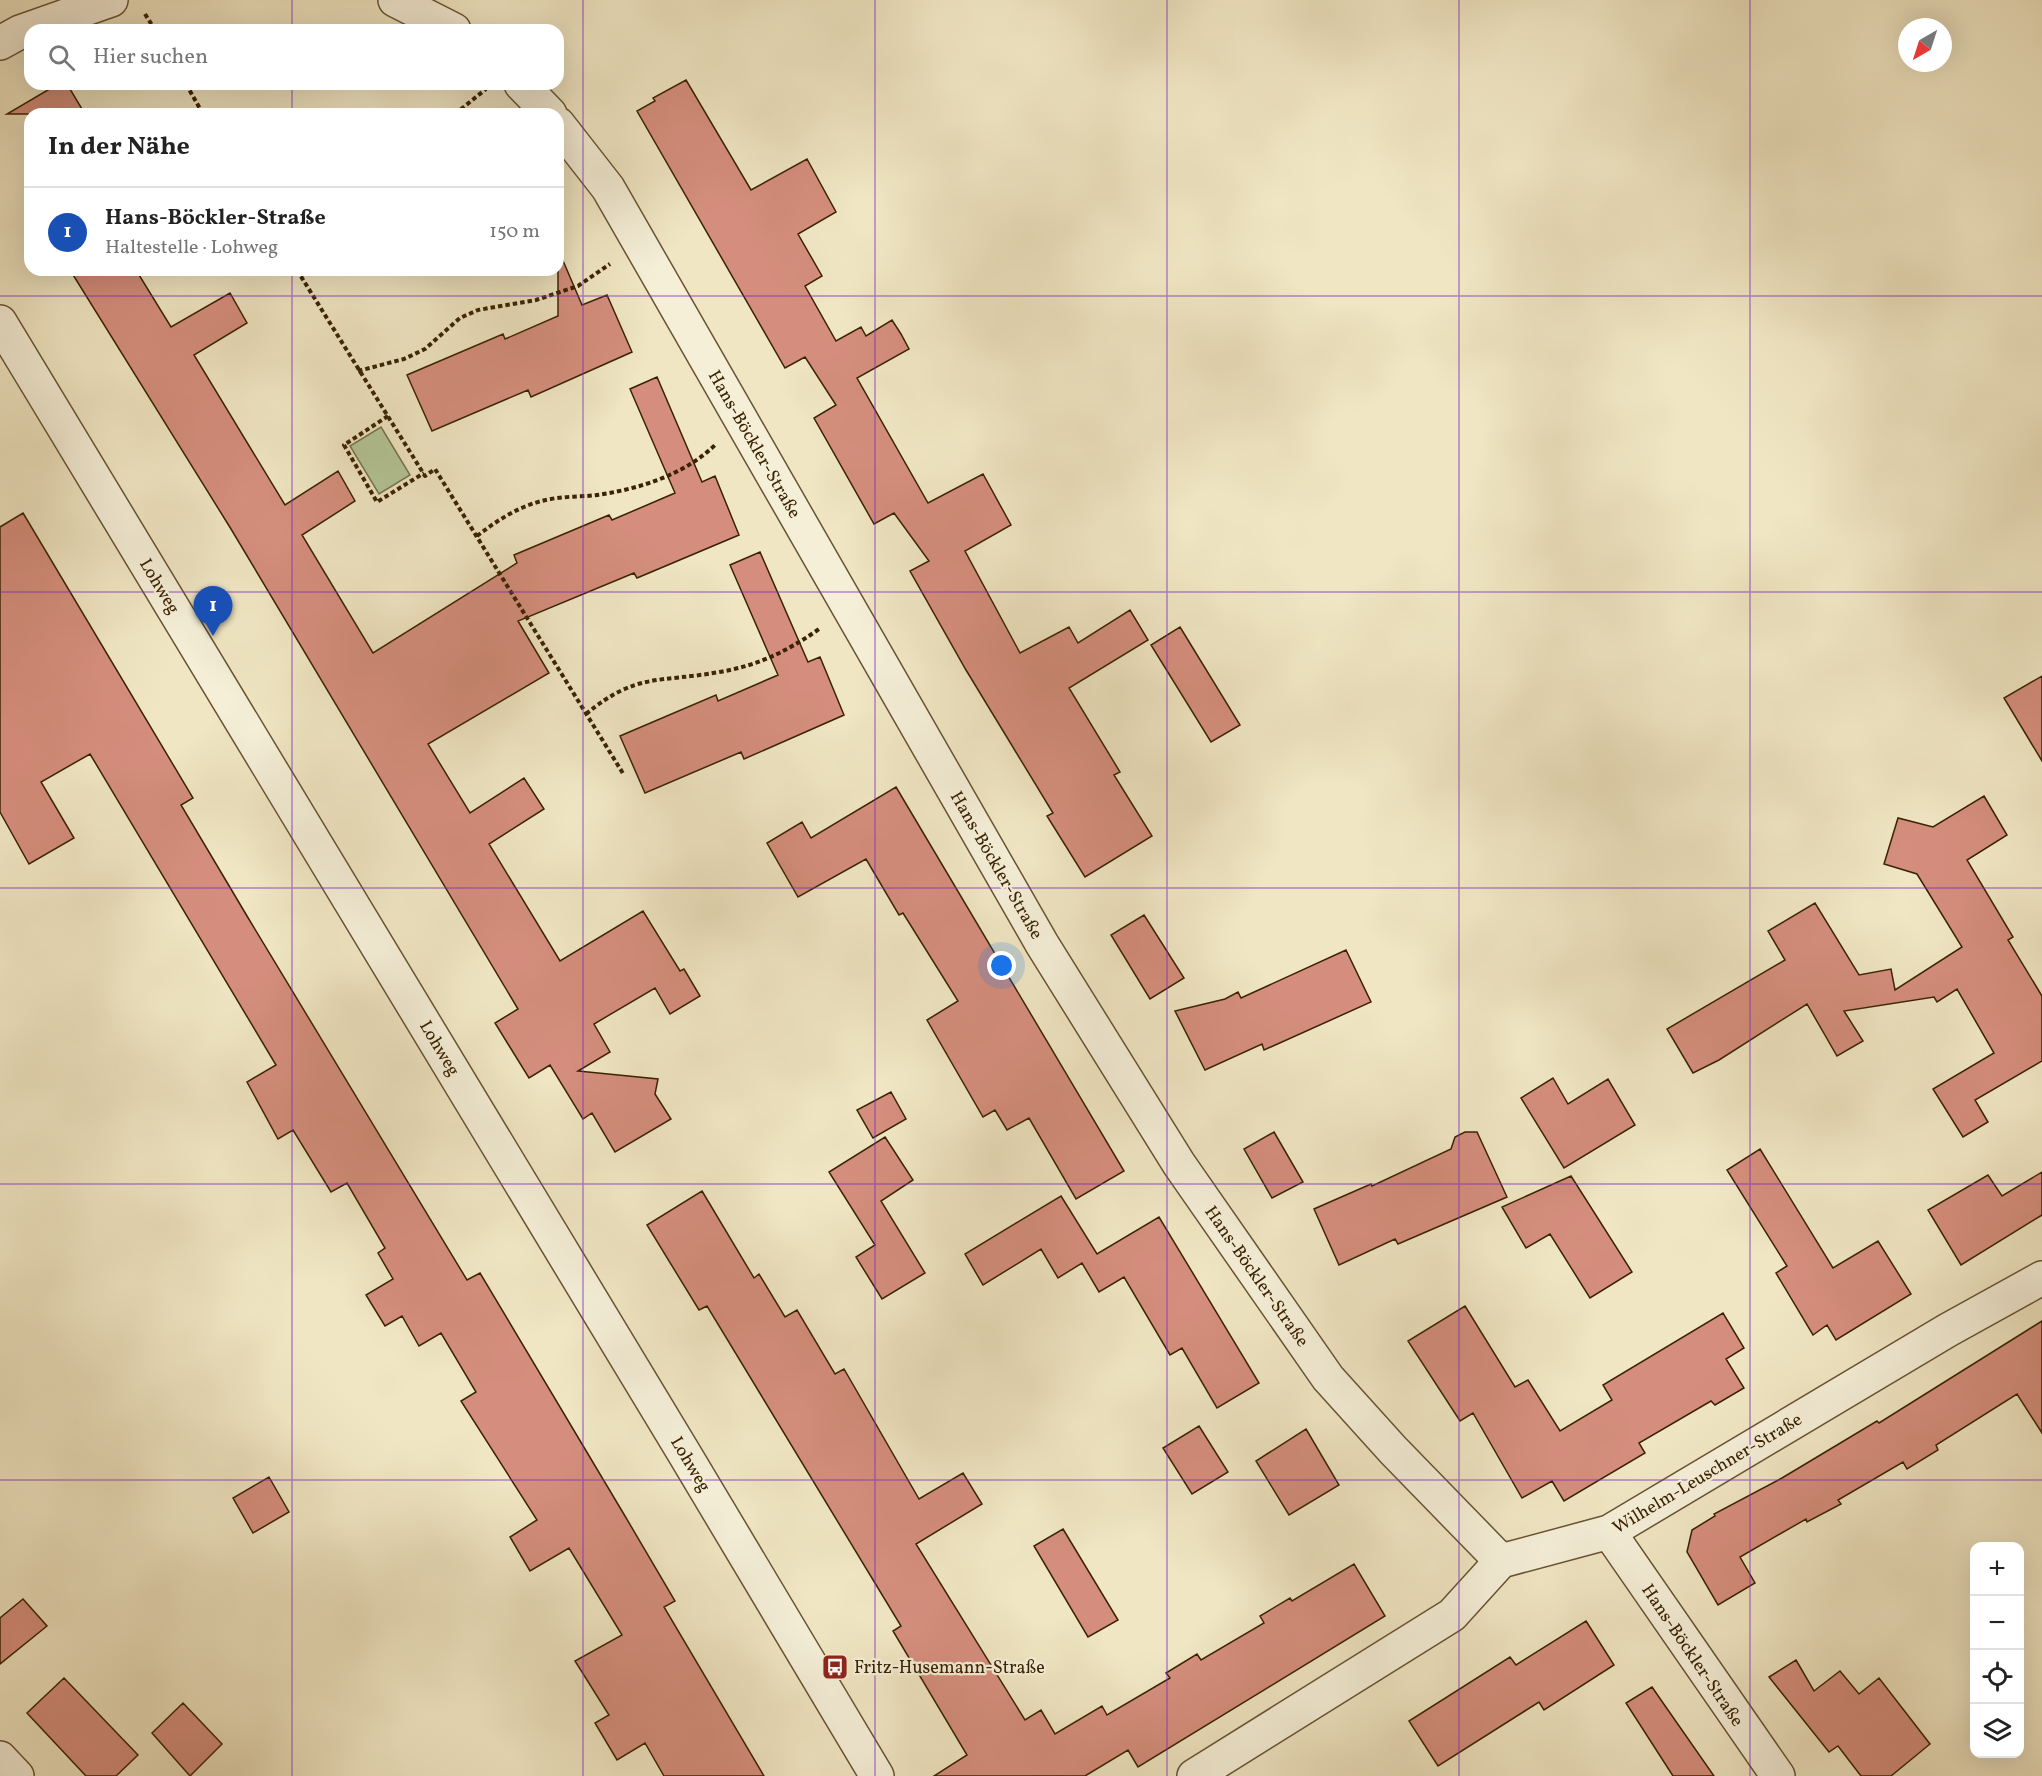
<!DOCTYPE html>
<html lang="de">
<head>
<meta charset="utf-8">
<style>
  :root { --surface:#fff; --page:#f2f2f2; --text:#222; --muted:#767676; --line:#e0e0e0; --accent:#8f2418 }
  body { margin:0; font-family:Vollkorn,serif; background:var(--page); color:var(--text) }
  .controls { position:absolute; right:18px; bottom:18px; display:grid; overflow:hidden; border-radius:12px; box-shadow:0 6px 24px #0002 }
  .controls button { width:54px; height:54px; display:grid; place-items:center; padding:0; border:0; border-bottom:2px solid var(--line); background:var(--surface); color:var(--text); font:30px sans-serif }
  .compass { position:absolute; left:1898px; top:18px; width:54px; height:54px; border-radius:50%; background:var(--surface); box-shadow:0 6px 24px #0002; rotate:219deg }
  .you { position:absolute; left:1002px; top:966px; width:21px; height:21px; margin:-15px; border:4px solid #fff; border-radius:50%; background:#1a73e8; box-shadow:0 0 0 9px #1a73e833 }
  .badge { display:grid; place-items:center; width:39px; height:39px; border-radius:50%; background:var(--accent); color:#fff; font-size:20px; font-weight:700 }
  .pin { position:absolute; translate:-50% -50px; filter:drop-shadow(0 2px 3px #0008) }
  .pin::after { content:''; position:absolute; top:32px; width:21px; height:18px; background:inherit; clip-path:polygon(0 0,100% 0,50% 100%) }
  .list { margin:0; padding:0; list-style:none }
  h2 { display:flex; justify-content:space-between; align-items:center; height:78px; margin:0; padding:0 24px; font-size:26px }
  h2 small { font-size:20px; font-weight:400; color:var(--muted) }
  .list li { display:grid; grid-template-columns:39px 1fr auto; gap:18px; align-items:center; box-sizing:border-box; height:90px; padding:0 24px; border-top:2px solid var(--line) }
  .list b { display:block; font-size:22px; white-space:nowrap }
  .list p { margin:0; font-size:20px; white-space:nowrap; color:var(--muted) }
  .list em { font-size:20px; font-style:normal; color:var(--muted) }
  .icon { flex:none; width:33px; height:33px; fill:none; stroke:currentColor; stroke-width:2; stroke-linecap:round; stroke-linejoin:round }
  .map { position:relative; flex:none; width:2042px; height:1776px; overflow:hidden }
  .search { position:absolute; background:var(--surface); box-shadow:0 6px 24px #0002; left:24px; top:24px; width:540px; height:66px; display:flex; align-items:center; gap:15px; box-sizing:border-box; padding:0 21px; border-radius:18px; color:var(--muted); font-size:22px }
  .panel { position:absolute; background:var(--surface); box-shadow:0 6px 24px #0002; left:24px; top:108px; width:540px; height:168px; border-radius:18px }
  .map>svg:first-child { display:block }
  .green { fill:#b4c698; stroke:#77744d; stroke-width:1.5 }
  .building { fill:#d58e7d; stroke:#3a2202; stroke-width:1.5 }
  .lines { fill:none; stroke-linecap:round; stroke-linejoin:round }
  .street-casing { stroke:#685332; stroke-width:36 }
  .path { stroke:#3a2202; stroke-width:4; stroke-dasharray:4.5 3; stroke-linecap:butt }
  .street { stroke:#f5efd8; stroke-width:33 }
  .grid { fill:none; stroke:#7b2cbf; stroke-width:1.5; stroke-opacity:0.55 }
  .labels { text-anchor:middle; stroke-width:4.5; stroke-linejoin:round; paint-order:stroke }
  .street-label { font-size:18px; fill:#3a2202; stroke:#f5efd8 }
  .poi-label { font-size:18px; fill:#3a2202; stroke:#f5efd8; text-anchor:start }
</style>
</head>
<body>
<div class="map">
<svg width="2042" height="1776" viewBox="0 0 2042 1776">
  <rect width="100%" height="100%" fill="#f0e6c3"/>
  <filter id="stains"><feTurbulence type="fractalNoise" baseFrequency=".00333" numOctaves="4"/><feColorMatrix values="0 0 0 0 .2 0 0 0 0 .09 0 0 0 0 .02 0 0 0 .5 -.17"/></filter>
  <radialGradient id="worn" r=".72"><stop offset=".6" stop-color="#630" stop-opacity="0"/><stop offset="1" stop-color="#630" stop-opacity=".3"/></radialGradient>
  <path class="green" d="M381,427l29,48 -31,19 -29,-48z"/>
  <path class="building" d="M686,80l65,110 56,-31 29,53 -38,22 24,42 -17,10 31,55 25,-14 5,9 26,-16 9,14 8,15 -52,29 71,125 55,-29 28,51 -46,26 55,102 49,-26 9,16 52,-33 18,30 -79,48 51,84 -6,3 38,61 -67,41 -38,-61 6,-3 -87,-143 -56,-99 19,-10 -35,-48 -20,11 -60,-106 22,-13 -31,-48 -20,11 -148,-257 18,-10 -2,-3z
    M58,84h9l18,30h-78z
    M558,249l24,56 25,-10 25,57 -101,45 -3,-7 -96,41 -25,-56 96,-41 2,5 53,-23z
    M70,270h66l35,57 59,-34 17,30 -53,32 91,150 53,-34 17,30 -53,34 71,118 144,-90 -3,-8 95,-40 3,5 63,-27 -45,-104 27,-12 45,105 13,-6 24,59 -102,43 -3,-5 -116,48 31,52 -121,71 42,69 54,-35 20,31 -55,35 71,117 83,-50 37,60 4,-2 16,27 -30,18 -15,-26 -61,36 16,28 -32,19 80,8 -3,15 16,25 -56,33 -23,-39 -9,6 -33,-54 -21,13 -34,-55 23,-14 -287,-480z
    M23,513l170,285 -12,7 66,111 220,364 13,-7 145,243 50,85 -11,6 100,169h-100l-19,-33 -28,17 -22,-37 14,-8 -34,-54 47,-26 -53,-87 -39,23 -20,-34 27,-17 -76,-119 15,-9 -35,-59 -22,13 -17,-30 -17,10 -19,-31 27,-16 -15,-26 7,-5 -38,-65 -16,9 -38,-62 -15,9 -31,-57 29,-17 -186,-311 -49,28 33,56 -45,26 -29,-52v-285z
    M760,552l48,110 12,-5 24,58 -100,44 -3,-7 -96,41 -25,-57 96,-41 2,6 60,-26 -48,-110z
    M1180,627l60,98 -29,17 -60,-97z
    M2042,676v85l-38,-63z
    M896,787l228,384 -48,28 -47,-81 -22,12 -12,-20 -12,7 -56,-97 31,-19 -55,-88 -4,2 -33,-56 -68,38 -31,-54 35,-21 9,16z
    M1984,796l23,39 -40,25 46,77 -5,3 34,56v65l-67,39 13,22 -25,15 -30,-48 61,-36 -37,-64 -20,13 -3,-5 -90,14 19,30 -26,15 -30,-52 -88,56 -26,13 -26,-44 118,-69 -17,-29 47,-28 44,72 32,-6 4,21 67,-43 -45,-73 -33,-10 14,-46 35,9z
    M1144,915l40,63 -34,21 -39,-64z
    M1346,950l25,52 -107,48 -2,-6 -57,26 -30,-59 50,-12 13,-7 3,6z
    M1553,1078l15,26 40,-25 27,46 -71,43 -43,-70z
    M891,1092l15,27 -33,19 -16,-28z
    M1274,1132l29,50 -31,16 -28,-49z
    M1465,1132h12l30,65 -109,47 -3,-5 -56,26 -25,-56 57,-25 1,2 79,-37 4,-12z
    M885,1137l28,43 -32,21 44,72 -43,26 -26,-42 19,-12 -46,-73z
    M1760,1149l73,119 45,-27 33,53 -75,46 -9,-15 -14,10 -37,-62 11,-7 -60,-96z
    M2042,1172v43l-81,50 -33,-55 60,-35 14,21z
    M1571,1176l61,96 -42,26 -40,-64 -24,14 -24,-41z
    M702,1191l52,87 5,-4 26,43 12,-7 38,64 9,-5 75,130 44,-26 19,31 -66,40 109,176 16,-10 14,24 47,-28 5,9 63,-37 -4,-5 31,-19 4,6 63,-37 -4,-7 30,-18 2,3 62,-37 31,52 -247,151 -10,-17 -43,26h-151l33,-21 -74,-124 8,-5 -194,-320 -8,4 -52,-85z
    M1061,1196l36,58 62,-37 100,166 -42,25 -35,-60 -12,7 -46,-78 -25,15 -17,-29 -24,15 -17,-29 -58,36 -18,-31z
    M1465,1306l50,81 13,-7 32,51 52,-31 -9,-15 120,-72 21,35 -18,11 18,29 -29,17 -4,-4 -72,42 6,10 -81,48 -12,-20 -30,17 -49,-85 -13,8 -52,-80z
    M2042,1321v112l-25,-39 -81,51 2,5 -31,19 -4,-7 -65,38 3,4 -34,18 -1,-3 -66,38 15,26 -37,22 -31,-53 5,-22 23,-14 -1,-2 68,-36 95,-57 2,2z
    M1199,1426l29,46 -36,22 -29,-46z
    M1306,1429l33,56 -50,30 -33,-54z
    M269,1477l20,35 -36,21 -20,-35z
    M1063,1529l55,91 -30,17 -54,-91z
    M23,1599l24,27 -47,38v-46z
    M1586,1621l28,44 -70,45 -5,-8 -101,64 -29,-45 101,-64 6,8z
    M1796,1660l18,31 26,-20 19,23 20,-16 51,66 -39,32h-30l-23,-30 -9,6 -60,-75z
    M64,1678l74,77 -22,21h-30l-59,-63z
    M1652,1687l9,13 53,76h-41l-47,-73z
    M183,1703l39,41 -32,32 -38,-43z"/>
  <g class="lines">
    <defs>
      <path id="street" d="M395,0l59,30
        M0,43l20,-11 91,-32
        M521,84l29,30
        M558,124l50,64 434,756 137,220 149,214 65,72 108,111
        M0,322l684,1131 193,323
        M1609,1532l169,244
        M0,1758l17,18
        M1194,1776l258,-161 49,-54 108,-29 339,-202 94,-52"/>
    </defs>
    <use href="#street" class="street-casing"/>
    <path class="path" d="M145,14l10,16
      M186,84l17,30
      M455,114l31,-25
      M297,270l128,206 10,-7 189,306
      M358,371l46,-12 21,-10 35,-31 18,-8 58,-10 42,-14 32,-22
      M388,416l-44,29 33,57 47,-29
      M477,536c22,-17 45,-32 74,-37 15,-3 31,-2 46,-4 42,-6 87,-20 118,-50
      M586,714c51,-42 73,-31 133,-42 38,-6 69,-21 100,-43"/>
    <use href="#street" class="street"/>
  </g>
  <path class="grid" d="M292,0v30M583,0v1776M875,0v1776M1167,0v1776M1459,0v1776M1750,0v1776M292,84v30M292,270v1506M0,296h2042M0,592h2042M0,888h2042M0,1184h2042M0,1480h2042"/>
  <defs>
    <symbol id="bus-square" viewBox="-11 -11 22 22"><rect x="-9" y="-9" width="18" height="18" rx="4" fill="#8f2418" stroke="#f5efd8"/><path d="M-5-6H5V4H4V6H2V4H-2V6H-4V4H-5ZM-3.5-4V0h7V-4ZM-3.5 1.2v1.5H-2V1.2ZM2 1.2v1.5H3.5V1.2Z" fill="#fff"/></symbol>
  </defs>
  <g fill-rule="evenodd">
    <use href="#bus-square" x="820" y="1652" width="30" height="30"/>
  </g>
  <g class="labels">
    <g class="street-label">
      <text transform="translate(755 444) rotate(60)" y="6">Hans-Böckler-Straße</text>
      <text transform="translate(160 586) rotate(59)" y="6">Lohweg</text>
      <text transform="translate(997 865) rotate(60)" y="6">Hans-Böckler-Straße</text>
      <text transform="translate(440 1048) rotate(59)" y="6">Lohweg</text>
      <text transform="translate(1257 1276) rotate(55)" y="6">Hans-Böckler-Straße</text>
      <text transform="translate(691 1464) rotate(59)" y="6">Lohweg</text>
      <text transform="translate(1707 1473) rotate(-31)" y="6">Wilhelm-Leuschner-Straße</text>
      <text transform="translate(1693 1655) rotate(56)" y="6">Hans-Böckler-Straße</text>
    </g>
    <g class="poi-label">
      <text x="854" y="1673">Fritz-Husemann-Straße</text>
    </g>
  </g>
  <rect width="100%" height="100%" filter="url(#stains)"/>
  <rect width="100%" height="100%" fill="url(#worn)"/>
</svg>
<div class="controls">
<button>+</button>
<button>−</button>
<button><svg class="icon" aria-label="locate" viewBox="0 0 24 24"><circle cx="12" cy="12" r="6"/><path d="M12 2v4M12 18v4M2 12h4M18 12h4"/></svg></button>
<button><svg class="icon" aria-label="layers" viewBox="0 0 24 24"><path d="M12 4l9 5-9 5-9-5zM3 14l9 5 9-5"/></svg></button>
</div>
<svg class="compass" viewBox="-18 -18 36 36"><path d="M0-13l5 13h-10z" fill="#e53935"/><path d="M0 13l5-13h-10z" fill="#767676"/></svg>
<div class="you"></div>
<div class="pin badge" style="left:213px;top:636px;background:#1a4fb4">1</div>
<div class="search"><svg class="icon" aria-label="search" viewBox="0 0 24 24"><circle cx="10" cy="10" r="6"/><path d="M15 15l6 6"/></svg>Hier suchen</div>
<section class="panel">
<h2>In der Nähe<small></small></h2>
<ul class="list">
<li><span class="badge" style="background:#1a4fb4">1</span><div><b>Hans-Böckler-Straße</b><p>Haltestelle · Lohweg</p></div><em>150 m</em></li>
</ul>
</section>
</div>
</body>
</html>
